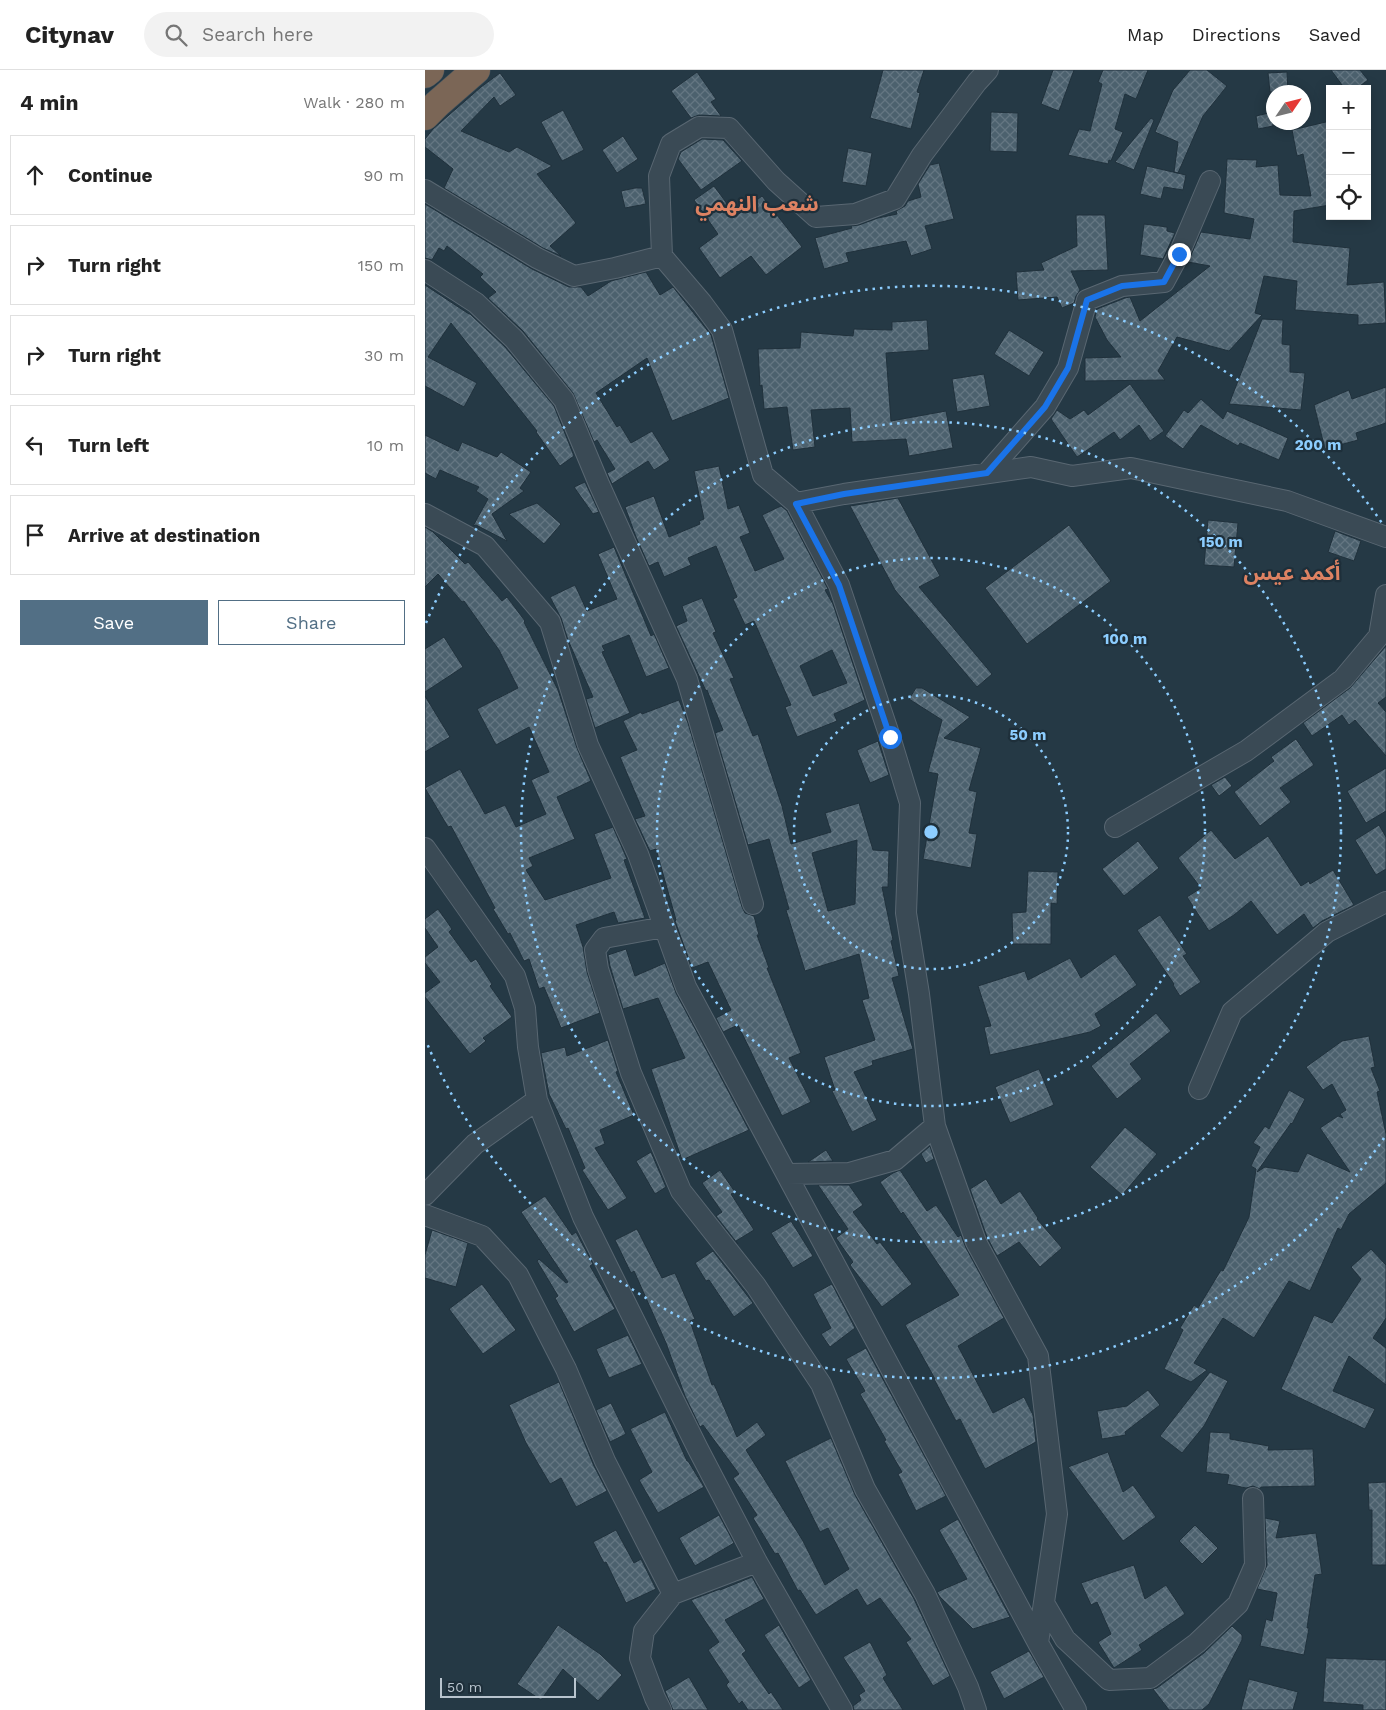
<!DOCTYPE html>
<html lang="en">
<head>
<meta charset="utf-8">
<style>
  :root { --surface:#fff; --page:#f2f2f2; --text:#222; --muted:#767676; --line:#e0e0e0; --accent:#526f85 }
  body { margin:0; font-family:"Work Sans","Noto Sans Arabic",sans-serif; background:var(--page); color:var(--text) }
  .controls { position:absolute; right:15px; top:15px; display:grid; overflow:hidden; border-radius:0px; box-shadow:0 2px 12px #0003 }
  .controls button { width:45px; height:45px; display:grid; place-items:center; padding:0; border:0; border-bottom:1px solid var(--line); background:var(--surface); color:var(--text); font:25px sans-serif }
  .compass { position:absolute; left:841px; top:15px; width:45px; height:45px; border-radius:50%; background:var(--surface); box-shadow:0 2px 12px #0003; rotate:55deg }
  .scale { position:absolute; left:15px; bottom:12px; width:136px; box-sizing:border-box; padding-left:5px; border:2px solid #b8c4ce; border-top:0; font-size:14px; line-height:18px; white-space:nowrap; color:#b8c4ce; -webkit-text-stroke:4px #1e2f3a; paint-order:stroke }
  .stop { position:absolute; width:15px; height:15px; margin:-11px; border:4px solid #1a73e8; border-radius:50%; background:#fff }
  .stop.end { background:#1a73e8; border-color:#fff; box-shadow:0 1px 5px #0008 }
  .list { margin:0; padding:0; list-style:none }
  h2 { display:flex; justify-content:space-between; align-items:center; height:65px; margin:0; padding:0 20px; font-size:21px }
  h2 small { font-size:16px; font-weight:400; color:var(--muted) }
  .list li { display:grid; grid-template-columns:32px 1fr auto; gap:15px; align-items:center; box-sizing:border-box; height:80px; margin:0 10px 10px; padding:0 10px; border:1px solid var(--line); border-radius:0px }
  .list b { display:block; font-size:19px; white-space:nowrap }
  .list em { font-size:16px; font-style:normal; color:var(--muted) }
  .actions { display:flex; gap:10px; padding:15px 20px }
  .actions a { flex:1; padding:11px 0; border:1px solid var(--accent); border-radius:0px; text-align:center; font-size:18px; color:var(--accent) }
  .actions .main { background:var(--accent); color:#fff }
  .icon { flex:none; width:28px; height:28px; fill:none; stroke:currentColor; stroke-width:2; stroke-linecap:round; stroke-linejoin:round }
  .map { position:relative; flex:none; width:961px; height:1640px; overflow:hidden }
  header { display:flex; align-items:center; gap:30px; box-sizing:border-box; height:70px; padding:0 25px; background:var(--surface); border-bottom:1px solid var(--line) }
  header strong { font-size:24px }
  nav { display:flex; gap:28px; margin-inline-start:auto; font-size:18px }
  .search { width:350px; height:45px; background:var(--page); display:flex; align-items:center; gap:12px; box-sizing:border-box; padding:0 18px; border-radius:28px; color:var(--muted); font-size:19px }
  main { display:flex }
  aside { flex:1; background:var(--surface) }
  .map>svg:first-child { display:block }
  .building { fill:url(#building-cross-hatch); stroke:#20313c; fill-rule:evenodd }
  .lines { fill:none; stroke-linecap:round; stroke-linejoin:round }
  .street-casing { stroke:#596772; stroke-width:22 }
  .highway-casing { stroke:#44545f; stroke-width:29 }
  .street { stroke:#3a4a55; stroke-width:20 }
  .highway { stroke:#7b6656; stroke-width:28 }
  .route { stroke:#1a73e8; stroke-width:6 }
  .ring { fill:none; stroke:#8ccdff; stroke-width:2.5; stroke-dasharray:2.5 5 }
  .labels { text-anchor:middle; stroke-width:4.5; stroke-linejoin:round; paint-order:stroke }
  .district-label { font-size:21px; font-weight:bold; fill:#de8262; stroke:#1e2f3a }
  .centre { fill:#8ccdff; stroke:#1e2f3a; stroke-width:2.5 }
  .ring-label { font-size:15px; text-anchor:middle; font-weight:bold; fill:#8ccdff; stroke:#1e2f3a; stroke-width:4.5; stroke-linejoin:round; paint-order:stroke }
</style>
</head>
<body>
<header>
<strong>Citynav</strong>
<div class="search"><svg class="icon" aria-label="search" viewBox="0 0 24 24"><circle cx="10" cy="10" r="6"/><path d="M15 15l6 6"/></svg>Search here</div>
<nav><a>Map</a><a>Directions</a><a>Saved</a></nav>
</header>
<main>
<aside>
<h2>4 min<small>Walk · 280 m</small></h2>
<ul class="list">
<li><svg class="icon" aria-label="ahead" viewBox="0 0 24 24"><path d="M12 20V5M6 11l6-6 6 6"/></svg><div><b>Continue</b></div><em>90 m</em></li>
<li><svg class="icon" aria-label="right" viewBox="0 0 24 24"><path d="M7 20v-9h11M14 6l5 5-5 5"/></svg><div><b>Turn right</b></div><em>150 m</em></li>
<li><svg class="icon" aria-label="right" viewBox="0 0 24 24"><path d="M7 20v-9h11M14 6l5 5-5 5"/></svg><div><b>Turn right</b></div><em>30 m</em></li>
<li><svg class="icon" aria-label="left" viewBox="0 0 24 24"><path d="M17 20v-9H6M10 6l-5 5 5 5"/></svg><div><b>Turn left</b></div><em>10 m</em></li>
<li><svg class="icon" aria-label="arrive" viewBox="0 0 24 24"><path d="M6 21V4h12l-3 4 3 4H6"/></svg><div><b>Arrive at destination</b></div></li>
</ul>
<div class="actions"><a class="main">Save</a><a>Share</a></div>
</aside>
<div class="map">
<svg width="961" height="1640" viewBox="0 0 961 1640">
  <defs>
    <pattern id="building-cross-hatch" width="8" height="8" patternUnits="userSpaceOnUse" patternTransform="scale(1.25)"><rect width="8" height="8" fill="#4c616e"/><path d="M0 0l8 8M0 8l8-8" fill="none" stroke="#647682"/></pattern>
  </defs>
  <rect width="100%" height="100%" fill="#253945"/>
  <path class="building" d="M458,0h41l-7,22 3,1 -9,36 -41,-11z
    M628,0h21l-15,41 -18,-7z
    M678,0h45l-12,29 -11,-5 -10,35 8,3 -12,29 -2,-1 -1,4 -40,-9 11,-26 11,2 12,-47 -4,-2z
    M765,0h17l20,16 -24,30 -25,57 -4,-1 4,-30 -23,-10 18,-42z
    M906,0h29l8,10 -12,9h-11z
    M272,2l19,27 -5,3 10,14 -22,-1 -8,3 -20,-27z
    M862,2l1,20h-18l-2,-19z
    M75,3l16,22 -16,11 -6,-9 -33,34 48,21 8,-5 35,19 -15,8 39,49 -26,23 11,10 -18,-8 -99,-60 9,-19 -28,-22v-8l8,-10 48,-42z
    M138,40l21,40 -22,11 -21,-39z
    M566,42l27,1 -1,39 -27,-1z
    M848,42v14l-15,3 -2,-13z
    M726,48l3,2 -20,50 -19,-8z
    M905,51v84l-36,6 -1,31 57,6 -3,37 37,-3 2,41 -28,2v-10l-63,-5 2,-29 -33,-5 -9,37 7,2 -33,36 -52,-14 -19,34 7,9 -80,1v-23l36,-1 -14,-17 -12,-23 2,-8 28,-11 5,-1 10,24 70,-55 -22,-4 13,-30 49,7 4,-20 -30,-6 3,-54 30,1 -1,7 22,-2 2,30 31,1 -8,-42 -6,2 -5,-26z
    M198,66l15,23 -21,14 -15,-23z
    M277,69l21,1 19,21 -41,29 -23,-31 3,-7z
    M423,78l24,5 -6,33 -24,-4z
    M514,93l15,56 -29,7 7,23 -21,7 -5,-15 -60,12 3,9 -25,7 -9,-31 37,-10 -1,-2 8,-1 19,-7 19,-4 -1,-3 9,-5 3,-5 13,-4 -3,-13 12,-19z
    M722,96l39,9 -3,15 -19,-3 -3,12 -21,-5z
    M289,116l22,30 26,-20 40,51 -36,28 -15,-19 -31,22 -21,-30 19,-14 -24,-34z
    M210,118h7l4,16 -21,4 -4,-17z
    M0,134l107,65 37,18h12l7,9 23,-15 35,-9 14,23 13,-8 38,48 18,63 -57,23 -25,-63 -51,35 21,34 3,-2 11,18 21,-12 18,29 -16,10 -6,-9 -36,23 -5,-11 8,-4 -18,-29 -3,2 -21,-49 -50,-62 -35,-33 8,-6 -16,-15 3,-3 -36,-28 -3,5 -5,-3 -7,12 -7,-2z
    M651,145h29l3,55 -37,1 9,19 -4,6 -2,7 -12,5 -5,-11 -39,3 -2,-28 28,-2 -3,-7 36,-17z
    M719,154l23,3v4l8,2 -12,26 -23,-4z
    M0,215l44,29h1l35,33 49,59 20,50 -14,10 -24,-34 1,-1 -86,-108 -23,34 49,26 -13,24 -39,-21z
    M837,249l21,1 -1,24 8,1v27l15,1 -4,37 -72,-6z
    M502,250l2,30 -43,3 5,68 55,-10 7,37 -44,8 -3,-17 -54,3 -2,-34 -39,2 4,37 -22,3 -6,-43 -23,2 -2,-24 -2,1 -2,-37 42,-1 1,-16 52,4 1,-7 38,1v-8z
    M584,260l35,22 -15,24 -35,-22z
    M559,304l6,32 -33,6 -5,-33z
    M705,314l34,47 -14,10 -11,-16 -19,15 -6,-8 -37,25 -26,-38 6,-9 13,9 14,-9 4,5z
    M961,317v36l-30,10 2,7 -33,9 -11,-44 35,-15 3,9z
    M776,329l22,20 4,-8 61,27 -9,22 -39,-17 -2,3 -37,-21 -18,24 -18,-13 19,-26 4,3z
    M0,365l33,16 4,-9 35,15 4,-5 30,20 -11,16 4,3 -32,23 15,27 -31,-16 -3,1 15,-27 -12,-8 3,-4 -39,-17 -4,9 -11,-6z
    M294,396l9,43 11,-4 11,28 -10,4 15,34 29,-12 -22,-44 19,-9 6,5 41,78 -3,1 8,14 32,96 -31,14 3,7 -40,16 -12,-30 6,-2 -37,-84 -9,4 -12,-26 4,-2 -21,-51 -28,12 3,7 -27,12 -6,-15 -9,4 -13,-29 -11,-30 29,-11 15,41 31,-13 -1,-3 5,-2 -10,-48zM407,580l15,33 -34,13 -13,-30z
    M160,412l14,30 -6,2 -19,-27z
    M473,428l42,78 -21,11 73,87 -15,13 -82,-97 -45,-84z
    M112,433l24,21 -17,20 -35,-30z
    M783,450l30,3 -4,44 -30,-2z
    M644,455l42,56 -84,63 -42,-56z
    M0,457l8,5 32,32 3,-2 34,39 5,-4 18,24 -1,1 34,68 19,58 14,33 -34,16 18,42 -46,19 4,8 -7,4 19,30 66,-22 -17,-44 19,-7 14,32 -3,1 21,58 -27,5 -4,-11 -38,13 7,22 4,25 13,41 -39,15 -17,-41 -5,2 -10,-30 -5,2 -14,-28 -2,1 -15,-25 2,-1 -44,-82 -3,1 -23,-39 35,-19 25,45 20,-9 11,22 30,-13 -15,-34 18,-8 -20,-45 -33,18 -19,-36 41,-21 -19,-38 -35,-49 -2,1 -24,-28 -13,13z
    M910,461l26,10 -7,20 -26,-9z
    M189,477l37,89 3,-2 15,34 -23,9 -17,-42 -27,11 3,5 -3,1 28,61 -35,15 -9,-29 7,-2 -25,-57 -7,-22 -11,-21 25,-12 12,26 30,-12 -19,-45z
    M277,528l14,34 -3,1 21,45 -4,1 23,57 5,-2 24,72 9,38 40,-12 -6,-19 34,-10 14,47 16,1 -1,36h-6l11,53 -2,1 8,35 -7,2 21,71 -41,12 1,4 -19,7 23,48 -25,12 -20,-41 3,-1 -11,-33 51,-17 -13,-40 7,-2 -10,-44 -54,17 -19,-61 3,-1 -20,-70 -21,6 -33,-112 8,-3 -16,-40 -1,1 -30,-65 11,-5 -5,-15zM432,770l-2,64 -27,7 -16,-58z
    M19,567l19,30 -38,25v-43z
    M961,576v51l-8,6 8,9v44l-31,-36 -6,5 -7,-10 -30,21 -9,-13 47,-35z
    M491,618h6l48,29 -26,21 37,10 -12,42 8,2 -8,41 8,1 -6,34 -48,-9 15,-85 -10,-2 14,-52 -33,-21z
    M0,626l25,41 -25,15z
    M254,630l9,23 54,184 3,6 9,3 5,19h-2l12,33h-2l34,85 -12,5 22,44 -29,14 -44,-91 -15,7 -7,-14 15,-8 -23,-48 -16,6 -17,-47 1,-1 -20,-71 -6,2 -15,-32 10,-3 -25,-59 17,-7 -14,-29 18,-9 1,2z
    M871,669l18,26 -34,23 11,14 -31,24 -26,-34 40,-31 -3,-4z
    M453,671l11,34 -19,8 -13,-33z
    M961,698v43l-20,12 -19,-32z
    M800,707l7,9 -13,10 -8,-11z
    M954,755l7,12v32l-10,6 -21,-35z
    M786,760l24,29 33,-23 33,50 8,-5 1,3 23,-14 21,35 -32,16 -9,7 -9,-14 -27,21 -26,-34 -17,14 -25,16 -22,-34 14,-9 -23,-30z
    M713,771l21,27 -35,28 -22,-27z
    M603,801l30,1 -1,32 -6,-1v41h-38l-1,-31 14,-1z
    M13,839l14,20 -3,3 22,30 5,-3 16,25 -2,2 22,31 -29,21 3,3 -16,13 -45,-57v-4l15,-11 -15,-19v-6l13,-10 -13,-19v-9z
    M735,845l27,39 -4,2 18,26 -21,14 -7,-11 1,-1 -37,-54z
    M201,879l9,27 30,-13 11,30 73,137 -67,30 -31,-91 34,-11 -27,-60 -35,11 -13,-43 -2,-11z
    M690,884l22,31 -42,29 6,12 -11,6 -100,23 -6,-28 7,-1 -13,-40 47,-15 3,9 42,-22 11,20z
    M731,943l15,18 -41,33 12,15 -25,20 -26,-33z
    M944,966l6,31 -4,1 9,23 -3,1 9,42v49l-37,31 -8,16 -3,-2 -28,63 -21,-10 -35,57 -31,-20 -29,45 13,7 -16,12 -27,-13 19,-39 -3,-2 14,-23 4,3 23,-38 2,1 26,-54 7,-48 -5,-3 9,-19 -7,-4 12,-17 4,3 20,-39 16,9 -13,25 -1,-1 -34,49 8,-5 33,5 9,-19 43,19 -30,-44 18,-12 5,2 -3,-4 6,-4 -14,-26 -9,6 -17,-23 36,-26z
    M183,970l10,31 -2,1 18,43 -34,15 5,14 -10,4 32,50 -19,12 -26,-40 3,-2 -17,-40 -2,1 -17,-35 -8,-41 24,-6 2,9z
    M614,999l15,36 -44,18 -15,-36z
    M700,1057l32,27 -35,41 -32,-28z
    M505,1076l4,13 -8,4 -5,-9z
    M401,1080l7,11 -25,1z
    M226,1082l15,35 -11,7 -19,-33z
    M295,1100l15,22 -4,2 23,36 -18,11 2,3 -22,-28 6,-4 -20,-29z
    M475,1100l27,41 9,-6 22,32 3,-2 5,13 38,70 -46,28 35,67 31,-16 9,18 3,27 -51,27 -25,-50 -4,2 -22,-42h1l-30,-54 54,-30 -56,-83 -2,2 -21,-32 13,-9z
    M561,1109l15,25 19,-13 18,27 -1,1 25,29 -22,19 -21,-25 -22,14 -10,-19 -17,-48z
    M393,1115h31l14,20 -10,7 24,32 3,-2 32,42 -30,23 -32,-42 3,-3 -17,-24 12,-9z
    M120,1126l27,39 4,-3 17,32 -3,2 25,43 -41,23 -19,-34 3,-2 -21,-35 2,-2 27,24 2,-1 -47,-70z
    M366,1151l22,35 -20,12 -22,-35z
    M212,1159l25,49 13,-5 20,46 -5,2 22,64 2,-1 23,53 20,-15 9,13 -20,15 57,91 22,44 24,-16 -21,-41 -8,4 -35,-71 46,-23 24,57 59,104 36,77 -17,10 -27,-44 5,-3 -31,-41 -13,8 -10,-17 -41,26 -16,-25 -2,1 -20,-38 -3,1 -22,-36 4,-3 -24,-37 6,-4 -36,-49 -3,2 -15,-31 -19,-53 -32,-72 -3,2 -16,-33z
    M7,1160l36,13 -12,44 -31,-9v-23z
    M946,1179l15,16v53l-13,20 13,10v37l-37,-29 -16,35 42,18 -10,20 -84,-40 33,-74 18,8 29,-44 -10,-12z
    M288,1181l40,52 -19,14 -25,-37 -3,1 -11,-18z
    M57,1214l34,46 -33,24 -34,-45z
    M407,1214l23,44 -25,19 -9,-13 10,-6 -18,-34z
    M203,1265l14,29 -33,14 -13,-29z
    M441,1278l80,148 -30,15 -18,-37 4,-2 -18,-31 2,-1 -26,-46 5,-3 -19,-32z
    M785,1302l18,9 -24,45 -22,27 -22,-17z
    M134,1312l35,84 13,25 -31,16 -15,-29 -11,6 -24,-41 -17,-38z
    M723,1320l12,15 -35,27 1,3 -24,4 -5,-28 30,-5z
    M186,1333l15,31 -16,8 -14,-32z
    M240,1342l22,49h1l16,26 -46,26 -19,-33 13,-8 -22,-43z
    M785,1362l20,1v6l39,7 -1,4 45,-1 2,37 -54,1 -1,2 -7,-3 -7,2 -19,-4 2,-9 -23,-3z
    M683,1382l15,40 10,-7 23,32 -33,24 -55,-74z
    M961,1412v83h-14v-55h-3l-1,-27z
    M294,1445l15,28 -39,23 -16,-28z
    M840,1448l15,3 -4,17 40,-5 6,41 -7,1 -8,53h2l-5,27 -44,-9 6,-27 6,2 5,-28 -20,-4 10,-24z
    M533,1449l52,98 -37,12 -33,-32 -3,-5 30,-13 -28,-49z
    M770,1455l23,23 -16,16 -23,-23z
    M191,1460l18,33 7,-4 15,30 -30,14 -20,-41 -2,1 -11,-21z
    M709,1495l11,34 21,-14 19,29 -46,31 3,5 -28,18 -16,-26 13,-8 -14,-32 -6,3 -10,-22z
    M327,1507l12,22 -39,21 21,31 -4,3 27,40 2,-2 12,18h-35l-6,-9 -3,3 -13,-19 3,-3 -21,-32 11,-8 -28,-42 29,-11v1z
    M133,1555l42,29 22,21 -24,26 -35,-32 -22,31 -24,-16z
    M354,1555l32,55 -12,8 -35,-53z
    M807,1556l10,9v5l-33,64 -7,6h-33l-16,-21 4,-1 47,-35z
    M445,1572l17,33 -4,3 20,32h-49l-1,-4 8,-6 -2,-5 6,-4 -22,-34z
    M604,1581l15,26 -40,22 -14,-27z
    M901,1588l60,2v50h-23v-5l-40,-3z
    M264,1607l19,33h-35l-8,-19z
    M824,1609l49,13 -5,18h-52z"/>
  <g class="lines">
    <defs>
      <path id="street" d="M563,0l-11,12 -55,73 -27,44 -40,15 -39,3 -40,-36 -47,-53 -30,-1 -28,17 -12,32 3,80 40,47 20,27 41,145 33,28 43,82 51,152 20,66 -4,110 13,81 16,132 41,116 62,114 19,158 -19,129 38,67
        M0,120l112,68 37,18 41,-8 47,-12
        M0,200l51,33 38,36 50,61 35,84 88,195 66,225
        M562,403l58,-66 23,-39 19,-68 35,-14 42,-4 15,-28 31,-73
        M371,433l48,-9 187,-27 41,9 59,-8 156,33 99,36
        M0,444l60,32 65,76 38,123 50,109 48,133 352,656
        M690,757l131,-76 97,-72 36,-43 7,-41
        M0,778l90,128 10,32 3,39 9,53 46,117 115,232 59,113 85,148
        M239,857l-60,11 -9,12 3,19 33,104 50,118 75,95 65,98 44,105 60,105 43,93 8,23
        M774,1019l33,-77 95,-80 59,-30
        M362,1104l62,-1 46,-13 40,-34
        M0,1125l50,-51 62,-44
        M0,1145l57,21 36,39 48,94 39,92 68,133
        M619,1533l21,36 44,41 41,-2 47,-35 41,-39 17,-39 -2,-67
        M236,1640l-6,-12 -15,-40 4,-27 29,-37 84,-32"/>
      <path id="highway" d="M0,4l5,-4
        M0,46l12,-12 39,-34"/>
    </defs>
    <use href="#street" class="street-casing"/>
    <use href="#highway" class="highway-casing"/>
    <use href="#street" class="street"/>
    <use href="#highway" class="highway"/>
  </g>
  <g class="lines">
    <path class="route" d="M465,667l-51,-152 -43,-81 48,-10 143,-21 58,-66 23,-39 19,-68 35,-14 42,-4 15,-28"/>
  </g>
  <g class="ring">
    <circle cx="506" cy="762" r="137"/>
    <circle cx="506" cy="762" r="274"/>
    <circle cx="506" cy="762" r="410"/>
    <path d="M959 1068A547 547 0 0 1 1 971M1 553A547 547 0 0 1 959 456"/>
  </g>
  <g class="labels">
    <g class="district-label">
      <text x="332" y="141">شعب النهمي</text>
      <text x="867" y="510">أكمد عيس</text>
    </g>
  </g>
  <circle cx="506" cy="762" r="8" class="centre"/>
  <g class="ring-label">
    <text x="893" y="380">200 m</text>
    <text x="796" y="477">150 m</text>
    <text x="700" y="574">100 m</text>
    <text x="603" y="670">50 m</text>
  </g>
</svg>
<div class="controls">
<button>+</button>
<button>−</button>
<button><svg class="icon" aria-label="locate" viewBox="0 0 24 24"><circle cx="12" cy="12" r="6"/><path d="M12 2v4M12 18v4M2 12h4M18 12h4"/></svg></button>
</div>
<svg class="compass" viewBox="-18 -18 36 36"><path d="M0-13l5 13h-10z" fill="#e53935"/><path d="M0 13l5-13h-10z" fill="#767676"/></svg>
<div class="scale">50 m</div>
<div class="stop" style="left:465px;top:667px"></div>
<div class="stop end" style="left:754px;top:184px"></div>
</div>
</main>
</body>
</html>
